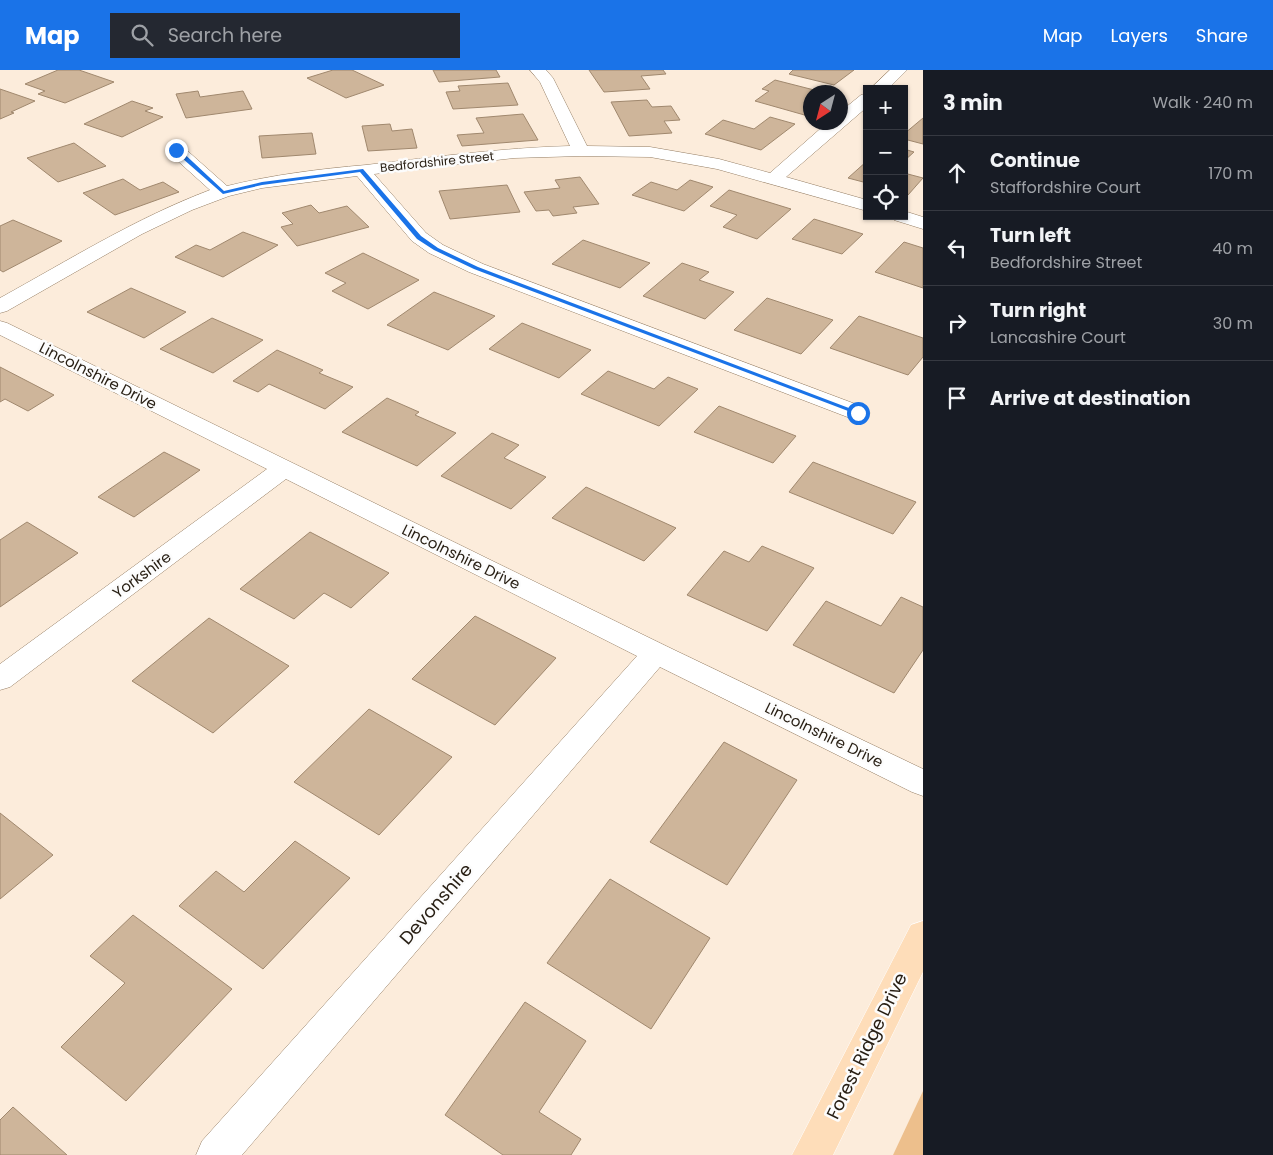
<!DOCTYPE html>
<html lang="en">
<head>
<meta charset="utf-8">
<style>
  :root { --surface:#171b24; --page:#242831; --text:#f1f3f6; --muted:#9ea1a6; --line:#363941; --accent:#1a73e8 }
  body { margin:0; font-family:Poppins,sans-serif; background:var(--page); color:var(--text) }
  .controls { position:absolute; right:15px; top:15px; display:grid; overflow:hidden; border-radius:0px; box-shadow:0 1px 4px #0004 }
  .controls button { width:45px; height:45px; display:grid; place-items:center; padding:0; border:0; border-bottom:1px solid var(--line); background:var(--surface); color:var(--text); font:25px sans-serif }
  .compass { position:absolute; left:803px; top:15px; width:45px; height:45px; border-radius:50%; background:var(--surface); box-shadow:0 1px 4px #0004; rotate:216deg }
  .stop { position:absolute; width:15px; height:15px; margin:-11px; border:4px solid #1a73e8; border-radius:50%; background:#fff }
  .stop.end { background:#1a73e8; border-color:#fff; box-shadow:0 1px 5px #0008 }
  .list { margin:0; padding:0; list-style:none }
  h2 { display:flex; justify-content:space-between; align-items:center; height:65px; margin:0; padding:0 20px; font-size:21px }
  h2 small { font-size:16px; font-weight:400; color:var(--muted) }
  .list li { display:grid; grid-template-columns:32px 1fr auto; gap:15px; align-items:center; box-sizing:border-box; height:75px; padding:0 20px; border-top:1px solid var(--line) }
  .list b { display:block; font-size:19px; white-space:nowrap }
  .list p { margin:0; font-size:16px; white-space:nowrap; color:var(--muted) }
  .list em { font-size:16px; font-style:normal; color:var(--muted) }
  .icon { flex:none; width:28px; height:28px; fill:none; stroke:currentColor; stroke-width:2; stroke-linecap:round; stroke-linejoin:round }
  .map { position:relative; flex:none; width:923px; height:1085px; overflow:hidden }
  header { display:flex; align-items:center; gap:30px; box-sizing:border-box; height:70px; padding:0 25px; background:var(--accent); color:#fff }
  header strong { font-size:24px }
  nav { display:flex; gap:28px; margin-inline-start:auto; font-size:18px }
  .search { width:350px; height:45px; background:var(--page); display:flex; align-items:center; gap:12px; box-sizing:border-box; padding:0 18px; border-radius:0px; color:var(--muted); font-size:19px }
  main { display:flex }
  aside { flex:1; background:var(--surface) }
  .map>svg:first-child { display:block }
  .green { fill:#edbf8c }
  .building { fill:#ceb59a; stroke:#a0886e }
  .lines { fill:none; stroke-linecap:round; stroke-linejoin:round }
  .minor-casing { stroke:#947d63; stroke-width:1 }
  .major-casing { stroke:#fff; stroke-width:1 }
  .minor { fill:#fff; fill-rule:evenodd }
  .major { fill:#feddb9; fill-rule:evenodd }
  .route { fill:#1a73e8 }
  .labels { text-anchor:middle; stroke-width:5; stroke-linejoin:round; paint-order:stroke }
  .far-street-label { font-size:12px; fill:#271e13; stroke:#fcfcfc }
  .street-label { font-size:15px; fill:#271e13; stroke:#fcfcfc }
  .near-street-label { font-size:18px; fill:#271e13; stroke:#fcfcfc }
</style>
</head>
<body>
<header>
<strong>Map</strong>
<div class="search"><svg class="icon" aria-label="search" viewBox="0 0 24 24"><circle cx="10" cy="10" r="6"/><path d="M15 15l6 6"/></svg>Search here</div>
<nav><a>Map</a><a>Layers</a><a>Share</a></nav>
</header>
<main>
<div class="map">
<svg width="923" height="1085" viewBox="0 0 923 1085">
  <rect width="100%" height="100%" fill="#fcecdb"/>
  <path class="green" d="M923,1021v64h-30z"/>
  <path class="building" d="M58,0h21l35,12 -49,21 -27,-9 7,-3 -20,-7z
    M333,0h19l32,15 -38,13 -39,-20z
    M433,0h63l4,7 -61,5z
    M589,0h74l3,4 -25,2 9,13 -46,3z
    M793,0h61l-20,15 -45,-11z
    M775,10l47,12h-12v22l-2,2 -53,-15 14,-10 -7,-2z
    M508,13l10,22 -65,4 -7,-17 14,-1 -2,-5z
    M0,19l35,12 -24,11 3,1 -14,6z
    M198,21l2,6 43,-6 9,18 -66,9 -10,-24z
    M647,30l5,7 19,-1 9,14 -16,1 8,12 -43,3 -18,-34z
    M132,31l21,7 -8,3 18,6 -41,20 -38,-13z
    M523,44l15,26 -76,6 -5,-11 27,-2 -8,-15z
    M770,47l25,7 -34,26 -56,-16 18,-14 31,9z
    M923,48v26l-19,-5v-5z
    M390,54l2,7 20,-2 5,19 -49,3 -6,-25z
    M312,63l4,21 -54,4 -3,-22z
    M74,73l32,23 -48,16 -31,-24z
    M904,79l10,3 -10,9z
    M867,91v22l-19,-5z
    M904,103l19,5 -15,17 -4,-1z
    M580,107l19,27 -26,3 4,6 -24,3 -4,-6 -13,1 -12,-19 36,-4 -5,-8z
    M123,109l17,11 23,-8 16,10 -64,23 -32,-22z
    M690,110l23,7 -29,24 -52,-16 19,-13 26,8z
    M507,115l13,27 -70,7 -11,-28z
    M729,120l62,19 -34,30 -34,-12 14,-12 -27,-9z
    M311,135l8,8 28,-7 22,21 -72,19 -16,-19 12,-3 -11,-11z
    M814,149l49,15 -21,20 -50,-15z
    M13,150l49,21 -59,31 -3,-2v-44z
    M243,162l35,13 -55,32 -48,-20 21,-12 14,5z
    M583,170l67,23 -30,25 -68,-24z
    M904,172l19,6v40l-48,-16z
    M363,183l56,27 -51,29 -36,-18 14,-8 -21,-10z
    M682,193l27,9 -10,8 35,12 -29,27 -62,-23z
    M131,218l55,24 -42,26 -57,-26z
    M434,222l61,24 -47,34 -61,-25z
    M767,228l66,22 -32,34 -67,-24z
    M859,246l64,22v19l-15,18 -78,-27z
    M212,248l51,22 -50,33 -53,-24z
    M522,253l69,27 -32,28 -70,-29z
    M277,280l46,20 -4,3 34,14 -28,22 -56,-25 -11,8 -25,-11z
    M0,297l54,28 -26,16 -23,-12 -5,3z
    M608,301l46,18 14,-12 30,12 -39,37 -78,-32z
    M387,328l32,14 -4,3 41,18 -39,33 -75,-34z
    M719,336l77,30 -23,27 -79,-31z
    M492,363l27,12 -15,13 42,19 -35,32 -70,-33z
    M164,382l36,18 -66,47 -36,-20z
    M813,392l103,40 -23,32 -104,-42z
    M586,417l90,41 -32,33 -92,-43z
    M27,452l51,31 -78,54v-67z
    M310,462l79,41 -38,35 -27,-15 -30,26 -54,-30z
    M762,476l52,22 -47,63 -80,-36 37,-44 25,11z
    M901,527l22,10v43l-29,43 -101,-48 33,-44 55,25z
    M475,546l81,42 -61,67 -83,-46z
    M209,548l80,48 -76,67 -81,-52z
    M369,639l83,48 -73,78 -85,-53z
    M724,672l73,38 -70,105 -77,-43z
    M0,743l53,42 -53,44z
    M295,771l55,37 -87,91 -84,-63 37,-35 28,21z
    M610,809l100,59 -59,91 -104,-66z
    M133,845l99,74 -106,112 -65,-54 64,-64 -35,-27z
    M525,932l61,39 -47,71 42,27 -10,16h-68l-58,-40z
    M13,1037l54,48h-67v-35z"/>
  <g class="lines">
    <defs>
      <path id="minor" d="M530,0h16l7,8 34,68 63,1 69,12 51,14 58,-51h12v-10l21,-17 6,-2v14l-81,70 81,23v11l-150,-42 -67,-12 -69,-1 -67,2 -140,16 52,59 17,12 40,19 383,144 4,5 -4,5 -8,2 -8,-2 -381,-146 -40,-19 -17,-12 -55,-65 -95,12 -33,8 -37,14 -50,24 -135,77 -7,2v-15c69,-38 136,-80 210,-108l-40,-36 -3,-4 3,-4 6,-1 6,1 45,40c45,-11 92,-17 139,-21 68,-8 135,-17 204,-19l-30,-64z
        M890,0h17l-19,19h-18z
        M904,141l19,6v12l-29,-9 -2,-4h12z
        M0,251l7,2 659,323 257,123v27l-11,-4 -252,-125 -418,488h-46l6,-14 435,-485 -351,-177 -276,208 -10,3v-26l267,-195 -267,-134z"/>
      <path id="major" d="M923,851v51l-90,183h-41l119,-230z"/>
    </defs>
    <use href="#minor" class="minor-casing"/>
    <use href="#major" class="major-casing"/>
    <use href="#minor" class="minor"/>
    <use href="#major" class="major"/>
  </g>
  <path class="route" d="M174,78h4l46,43 38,-9 101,-13 58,67 17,12 40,19 384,146 -6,1 -382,-145 -40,-19 -17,-11 -57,-67 -98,13 -39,9 -49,-43z"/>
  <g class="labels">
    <g class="far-street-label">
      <text transform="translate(437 92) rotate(-6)" y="4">Bedfordshire Street</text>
    </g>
    <g class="street-label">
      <text transform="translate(98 306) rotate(27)" y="5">Lincolnshire Drive</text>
      <text transform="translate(461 487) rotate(26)" y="5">Lincolnshire Drive</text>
      <text transform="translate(142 505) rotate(-36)" y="5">Yorkshire</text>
      <text transform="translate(824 665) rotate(26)" y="5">Lincolnshire Drive</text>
    </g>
    <g class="near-street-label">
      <text transform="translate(436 834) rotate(-49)" y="6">Devonshire</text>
      <text transform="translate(867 976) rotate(-64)" y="6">Forest Ridge Drive</text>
    </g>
  </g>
</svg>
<div class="controls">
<button>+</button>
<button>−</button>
<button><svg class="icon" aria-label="locate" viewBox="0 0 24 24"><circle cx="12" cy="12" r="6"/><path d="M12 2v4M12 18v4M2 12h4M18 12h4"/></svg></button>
</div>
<svg class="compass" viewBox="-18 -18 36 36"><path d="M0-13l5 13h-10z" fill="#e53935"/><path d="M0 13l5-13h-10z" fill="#9ea1a6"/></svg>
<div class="stop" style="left:858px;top:343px"></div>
<div class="stop end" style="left:176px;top:80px"></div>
</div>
<aside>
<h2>3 min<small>Walk · 240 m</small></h2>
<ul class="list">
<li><svg class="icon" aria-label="ahead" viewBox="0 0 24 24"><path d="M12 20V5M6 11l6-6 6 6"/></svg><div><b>Continue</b><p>Staffordshire Court</p></div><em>170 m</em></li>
<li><svg class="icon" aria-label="left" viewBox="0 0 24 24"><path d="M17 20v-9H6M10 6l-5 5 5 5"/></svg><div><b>Turn left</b><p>Bedfordshire Street</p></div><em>40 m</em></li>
<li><svg class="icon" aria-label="right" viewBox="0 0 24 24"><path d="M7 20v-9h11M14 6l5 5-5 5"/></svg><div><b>Turn right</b><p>Lancashire Court</p></div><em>30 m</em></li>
<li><svg class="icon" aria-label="arrive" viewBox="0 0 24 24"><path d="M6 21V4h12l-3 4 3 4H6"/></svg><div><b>Arrive at destination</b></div></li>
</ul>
</aside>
</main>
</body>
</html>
